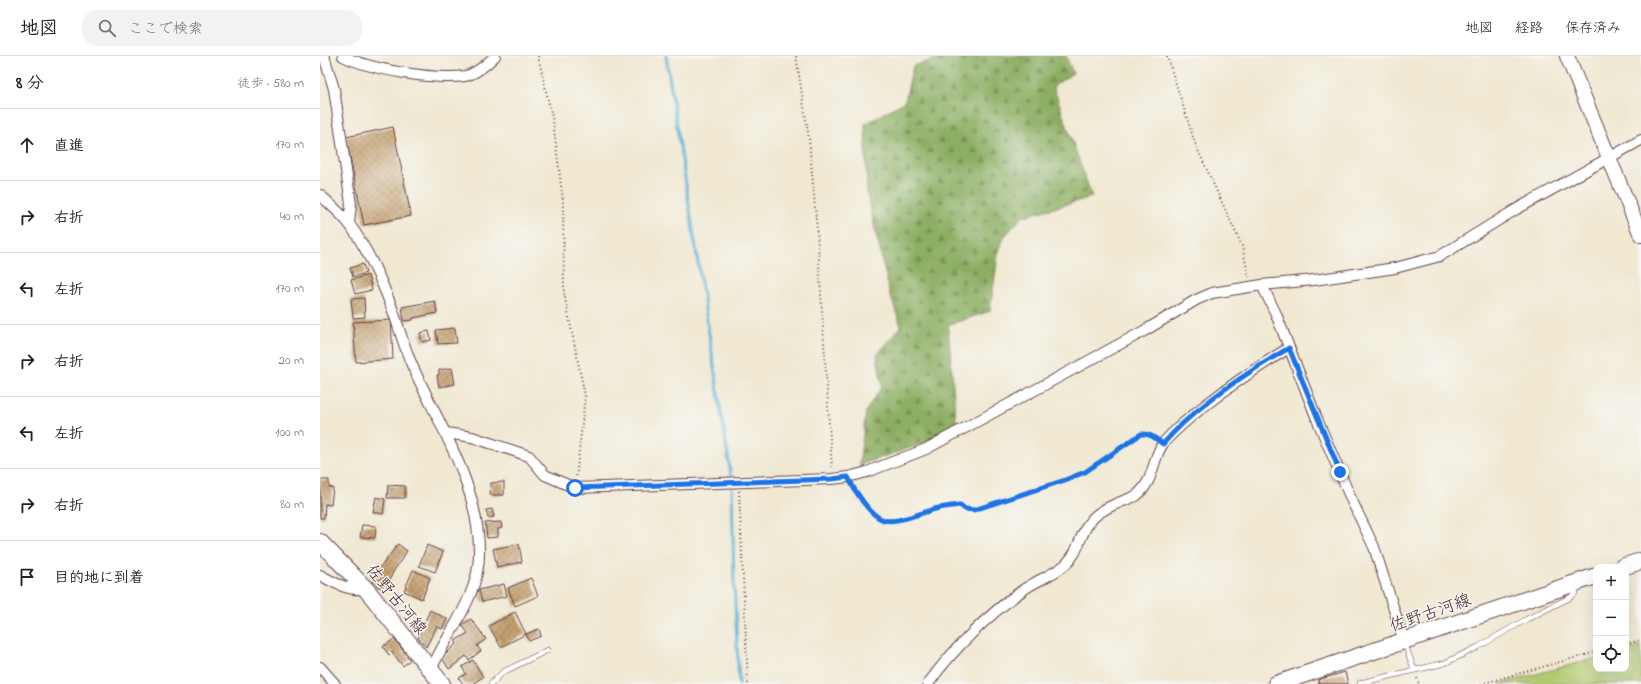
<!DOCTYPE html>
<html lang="ja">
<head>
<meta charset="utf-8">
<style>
  :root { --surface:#fff; --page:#f2f2f2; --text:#202124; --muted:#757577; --line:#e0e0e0 }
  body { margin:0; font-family:"Indie Flower","Klee One",sans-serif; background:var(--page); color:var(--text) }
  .controls { position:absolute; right:12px; bottom:12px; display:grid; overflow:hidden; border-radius:8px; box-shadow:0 4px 16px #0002 }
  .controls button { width:36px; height:36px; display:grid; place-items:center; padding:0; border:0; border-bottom:1px solid var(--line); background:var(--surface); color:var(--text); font:20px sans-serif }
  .stop { position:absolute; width:12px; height:12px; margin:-9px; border:3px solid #1a73e8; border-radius:50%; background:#fff }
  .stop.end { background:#1a73e8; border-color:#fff; box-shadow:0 1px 4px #0008 }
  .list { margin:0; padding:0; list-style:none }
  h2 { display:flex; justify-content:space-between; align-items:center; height:52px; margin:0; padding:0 16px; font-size:17px }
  h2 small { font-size:13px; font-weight:400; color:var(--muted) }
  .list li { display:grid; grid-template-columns:26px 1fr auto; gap:12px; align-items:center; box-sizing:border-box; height:72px; padding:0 16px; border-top:1px solid var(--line) }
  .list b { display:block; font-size:15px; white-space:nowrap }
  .list em { font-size:13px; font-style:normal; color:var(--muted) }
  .icon { flex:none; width:22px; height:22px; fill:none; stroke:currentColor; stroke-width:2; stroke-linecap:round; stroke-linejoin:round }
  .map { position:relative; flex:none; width:1321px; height:628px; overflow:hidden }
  header { display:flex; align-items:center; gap:24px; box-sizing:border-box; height:56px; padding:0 20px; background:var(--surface); border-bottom:1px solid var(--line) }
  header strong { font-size:19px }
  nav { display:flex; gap:22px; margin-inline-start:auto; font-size:14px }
  .search { width:280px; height:36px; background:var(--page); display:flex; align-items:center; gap:10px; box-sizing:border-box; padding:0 14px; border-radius:16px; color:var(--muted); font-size:15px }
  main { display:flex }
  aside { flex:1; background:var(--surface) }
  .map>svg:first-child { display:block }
  .green { fill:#b0ca70; stroke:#7d744e }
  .forest { fill:url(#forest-firs); stroke:#6b6646 }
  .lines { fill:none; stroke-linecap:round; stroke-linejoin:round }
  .stream { stroke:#59b1d6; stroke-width:3 }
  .building { fill:url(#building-cross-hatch) }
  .service-casing { stroke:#633d44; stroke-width:6 }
  .minor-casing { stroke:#633d44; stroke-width:12 }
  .secondary-casing { stroke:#633d44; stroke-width:16 }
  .primary-casing { stroke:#633d44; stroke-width:18 }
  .path { stroke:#633d44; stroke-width:2; stroke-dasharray:1 3; stroke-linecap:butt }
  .service { stroke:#fff; stroke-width:5 }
  .minor { stroke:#fff; stroke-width:10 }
  .secondary { stroke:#fff; stroke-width:14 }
  .primary { stroke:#fff; stroke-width:16 }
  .route { stroke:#1a73e8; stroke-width:5 }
  .labels { text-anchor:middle; stroke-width:3; stroke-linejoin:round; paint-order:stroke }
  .street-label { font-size:17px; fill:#4a1f2b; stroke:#f6f6f2 }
</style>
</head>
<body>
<header>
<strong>地図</strong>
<div class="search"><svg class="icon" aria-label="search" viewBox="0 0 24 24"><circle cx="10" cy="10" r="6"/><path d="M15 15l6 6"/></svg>ここで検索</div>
<nav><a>地図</a><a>経路</a><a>保存済み</a></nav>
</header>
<main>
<aside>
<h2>8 分<small>徒歩 · 580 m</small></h2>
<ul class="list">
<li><svg class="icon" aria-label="ahead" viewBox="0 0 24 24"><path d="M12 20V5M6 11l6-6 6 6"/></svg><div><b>直進</b></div><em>170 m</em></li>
<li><svg class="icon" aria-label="right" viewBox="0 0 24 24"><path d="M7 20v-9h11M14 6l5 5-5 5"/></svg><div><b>右折</b></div><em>40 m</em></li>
<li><svg class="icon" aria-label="left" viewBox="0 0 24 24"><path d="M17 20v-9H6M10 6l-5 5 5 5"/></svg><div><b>左折</b></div><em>170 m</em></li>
<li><svg class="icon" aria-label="right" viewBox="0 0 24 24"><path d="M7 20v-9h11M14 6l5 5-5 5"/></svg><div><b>右折</b></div><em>20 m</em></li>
<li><svg class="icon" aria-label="left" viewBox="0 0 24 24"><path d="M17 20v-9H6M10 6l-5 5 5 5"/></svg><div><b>左折</b></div><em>100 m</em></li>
<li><svg class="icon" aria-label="right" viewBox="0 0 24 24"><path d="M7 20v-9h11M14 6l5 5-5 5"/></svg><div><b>右折</b></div><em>80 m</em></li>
<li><svg class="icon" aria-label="arrive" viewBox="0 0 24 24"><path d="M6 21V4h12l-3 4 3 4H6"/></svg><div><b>目的地に到着</b></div></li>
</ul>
</aside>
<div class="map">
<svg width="1321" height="628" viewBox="0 0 1321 628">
  <defs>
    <pattern id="forest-firs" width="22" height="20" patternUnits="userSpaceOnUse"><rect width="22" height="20" fill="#8cae62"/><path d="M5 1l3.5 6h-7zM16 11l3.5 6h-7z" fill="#748d51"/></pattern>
    <pattern id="building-cross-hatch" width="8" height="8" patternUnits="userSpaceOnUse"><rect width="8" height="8" fill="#c4a06f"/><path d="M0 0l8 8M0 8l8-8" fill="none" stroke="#a1825b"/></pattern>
  </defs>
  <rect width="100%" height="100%" fill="#f6f6f2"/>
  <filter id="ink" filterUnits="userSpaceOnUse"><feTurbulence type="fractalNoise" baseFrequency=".025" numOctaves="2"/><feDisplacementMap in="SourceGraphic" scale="8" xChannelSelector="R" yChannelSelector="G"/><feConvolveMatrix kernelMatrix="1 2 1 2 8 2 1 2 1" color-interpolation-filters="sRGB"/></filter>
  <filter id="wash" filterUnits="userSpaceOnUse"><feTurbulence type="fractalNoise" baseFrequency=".012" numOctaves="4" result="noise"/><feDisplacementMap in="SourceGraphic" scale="16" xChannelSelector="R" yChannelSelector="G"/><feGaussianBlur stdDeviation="0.9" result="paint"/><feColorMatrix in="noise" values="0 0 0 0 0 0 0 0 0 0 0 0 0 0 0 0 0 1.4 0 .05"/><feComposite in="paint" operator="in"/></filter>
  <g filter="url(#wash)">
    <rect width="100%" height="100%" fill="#f0e8d1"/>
    <path class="green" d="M1321,590v38h-142l97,-26v11h30v-19z"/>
    <path class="forest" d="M625,0h121l7,17 -20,13 39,111 -70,20 -18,20 -6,18 -8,56 -42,14 9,107 -98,33 7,-54 16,-25 -5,-31 24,-29 -11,-31 -23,-101 -2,-70 40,-23 8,-35z"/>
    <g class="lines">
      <path class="stream" d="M346,0l65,420
        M412,431l2,97 5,100"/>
    </g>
    <g id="blocks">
      <path class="building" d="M73,71l18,89 -47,9 -18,-88z
        M43,208l3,9 -13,4 -3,-9z
        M48,219l4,15 -17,4 -4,-14z
        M44,242l1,19 -12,1 -2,-19z
        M115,245l2,12 -24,5v2l-9,1 -2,-14z
        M71,264l2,39 -37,3 -3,-40z
        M135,272l2,15 -19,1 -2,-14z
        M109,275l2,9 -9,2 -2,-9z
        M132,312l3,16 -16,3 -2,-12h2v-5z
        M0,424h9v7l4,1 -2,17 -6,-1 -1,14h-4z
        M184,426v13h-14l1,-12z
        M68,429l17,1v12h-18z
        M56,441l9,2 -2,15 -10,-2z
        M172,453l2,8 -6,1 -2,-8z
        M181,466l1,6 -4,1v8l-11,1 -2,-15z
        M42,469l14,1 -1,12 -15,-1z
        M78,488l9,7 -14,21 -8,18 -13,-6 5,-15 6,-5z
        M199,488l3,18 -25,5 -4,-18z
        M107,489l16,7 -8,20 -16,-6z
        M93,514l17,8 -8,21 -18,-8z
        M211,522l7,18 -23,10 -7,-18z
        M184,528l3,12 -25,6 -3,-12z
        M110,554l17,9 -5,10 -5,-3 -11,21 -8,-9z
        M195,556l11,22 -25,13 -12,-21z
        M151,563l15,20 -9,7 4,5 -12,9 -3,-4 -17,13 -7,-11 15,-15 -2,-2 13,-8 -6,-8z
        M219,573l2,7 -12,5 -3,-7z
        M74,583l16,21 -7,6 -11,-14 -3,3 -6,-8z
        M153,604l10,17 -11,7h-9l-4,-6 7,-4 -4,-7z
        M1025,616l3,12h-29l-1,-4z"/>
    </g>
  </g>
  <g filter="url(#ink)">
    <use href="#blocks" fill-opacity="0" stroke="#633d44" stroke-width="1"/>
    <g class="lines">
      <defs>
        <path id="service" d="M1084,586l10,27
          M1040,627l85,-20 33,-16 49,-28 44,-22 4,-4 3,-7
          M171,628l12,-12 45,-22"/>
        <path id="minor" d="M4,0l10,33 17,115 -2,20
          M23,0c28,14 91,24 122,20 11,-2 22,-12 30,-20
          M0,139c10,9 22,19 30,30 18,25 31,54 42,83 7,19 12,39 20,57 27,60 68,121 67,189 0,43 -32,79 -48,116
          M942,229l14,29 41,105 34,80 23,48 30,94
          M126,377l26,4 57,19 16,19 30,13 257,-9 16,-2 19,-5 59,-23 218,-118 52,-31 16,-7 50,-8 52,-5 81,-12 45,-12 75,-46 126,-70
          M0,519c14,8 29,16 46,14
          M0,611l15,17
          M608,628c24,-34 61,-70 95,-94 14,-10 30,-15 42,-25 14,-12 14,-29 24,-42 9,-14 32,-21 47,-27 20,-16 15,-37 28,-54 12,-13 25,-24 39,-35 28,-22 56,-41 86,-59"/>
        <path id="secondary" d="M1247,0l74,179"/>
        <path id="primary" d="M0,486l46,47 76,95
          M1302,511l19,-6
          M956,628l320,-108"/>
      </defs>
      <use href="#service" class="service-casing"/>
      <use href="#minor" class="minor-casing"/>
      <use href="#secondary" class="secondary-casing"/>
      <use href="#primary" class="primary-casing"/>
      <path class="path" d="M218,0l15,65 10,80 1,92 21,103 -9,83
        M476,0l13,83 8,91 15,240
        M847,0l29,90 46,100 7,31
        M532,430l23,30 9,4h11l41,-11 24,-4 5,4 9,1 91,-30 20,-8 56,-37 5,-1 10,5
        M419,435l9,193
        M1306,588l15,-4
        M1097,622l2,6
        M1161,628l115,-32"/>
      <use href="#service" class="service"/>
      <use href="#minor" class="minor"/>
      <use href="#secondary" class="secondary"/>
      <use href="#primary" class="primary"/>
    </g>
  </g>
  <g class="lines" filter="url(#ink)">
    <path class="route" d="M255,432l257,-9 16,-2c6,13 22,39 36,43 12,4 39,-8 51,-11 8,-2 17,-3 25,-4l5,4 9,1 91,-30 20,-8 56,-38c9,-1 15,5 22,10 32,-38 83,-71 126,-96l51,124"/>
  </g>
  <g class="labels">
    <g class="street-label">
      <text transform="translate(77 543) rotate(51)" y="6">佐野古河線</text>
      <text transform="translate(1110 556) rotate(-19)" y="6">佐野古河線</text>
    </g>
  </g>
</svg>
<div class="controls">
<button>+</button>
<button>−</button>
<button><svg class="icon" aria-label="locate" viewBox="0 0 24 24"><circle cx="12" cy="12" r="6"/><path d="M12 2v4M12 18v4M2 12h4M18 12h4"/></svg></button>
</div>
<div class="stop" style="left:255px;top:432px"></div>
<div class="stop end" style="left:1020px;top:416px"></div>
</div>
</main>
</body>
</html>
